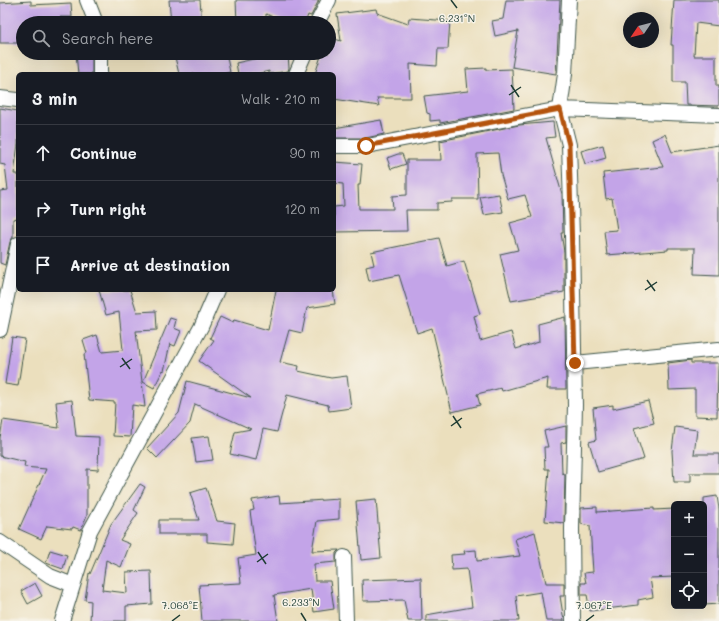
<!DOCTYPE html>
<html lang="en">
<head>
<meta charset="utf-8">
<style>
  :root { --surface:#171b24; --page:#242831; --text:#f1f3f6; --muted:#9ea1a6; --line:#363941 }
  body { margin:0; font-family:Mali,sans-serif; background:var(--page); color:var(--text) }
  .controls { position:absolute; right:12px; bottom:12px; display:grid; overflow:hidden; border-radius:6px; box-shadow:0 4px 16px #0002 }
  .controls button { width:36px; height:36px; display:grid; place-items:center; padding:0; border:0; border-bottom:1px solid var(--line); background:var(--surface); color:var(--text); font:20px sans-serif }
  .compass { position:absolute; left:623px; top:12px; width:36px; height:36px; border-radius:50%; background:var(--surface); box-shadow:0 4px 16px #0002; rotate:235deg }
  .stop { position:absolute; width:12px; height:12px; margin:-9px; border:3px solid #b45309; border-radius:50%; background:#fff }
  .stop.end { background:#b45309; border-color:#fff; box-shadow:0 1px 4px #0008 }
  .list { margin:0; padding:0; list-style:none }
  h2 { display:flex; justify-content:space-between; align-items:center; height:52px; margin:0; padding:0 16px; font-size:17px }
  h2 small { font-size:13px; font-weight:400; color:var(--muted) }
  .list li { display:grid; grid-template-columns:26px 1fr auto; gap:12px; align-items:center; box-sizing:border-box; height:56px; padding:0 16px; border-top:1px solid var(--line) }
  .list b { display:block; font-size:15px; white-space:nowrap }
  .list em { font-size:13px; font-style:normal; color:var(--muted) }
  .icon { flex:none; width:22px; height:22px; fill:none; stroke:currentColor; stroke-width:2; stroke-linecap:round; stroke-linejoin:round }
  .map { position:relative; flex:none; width:719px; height:621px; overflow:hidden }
  .search { position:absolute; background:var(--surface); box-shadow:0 4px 16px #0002; left:16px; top:16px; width:320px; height:44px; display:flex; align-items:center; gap:10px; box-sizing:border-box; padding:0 14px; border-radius:22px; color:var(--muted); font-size:15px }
  .panel { position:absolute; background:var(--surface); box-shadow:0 4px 16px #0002; left:16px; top:72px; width:320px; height:220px; border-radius:6px }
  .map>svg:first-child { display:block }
  .building { fill:#c3a4e8 }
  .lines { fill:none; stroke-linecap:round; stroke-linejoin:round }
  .minor-casing { stroke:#3e5549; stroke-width:16 }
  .minor { stroke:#fff; stroke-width:14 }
  .route { stroke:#b45309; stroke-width:5 }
  .ticks { fill:none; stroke:#1f3d34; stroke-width:1.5 }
  .ticks-label { font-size:10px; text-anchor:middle; fill:#1f3d34; stroke:#f7f3e8; stroke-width:3; stroke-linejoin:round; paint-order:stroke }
</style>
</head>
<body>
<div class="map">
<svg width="719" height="621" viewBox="0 0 719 621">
  <rect width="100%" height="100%" fill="#f7f3e8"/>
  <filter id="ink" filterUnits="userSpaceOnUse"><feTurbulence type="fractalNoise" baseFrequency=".025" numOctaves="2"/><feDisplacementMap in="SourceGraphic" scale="8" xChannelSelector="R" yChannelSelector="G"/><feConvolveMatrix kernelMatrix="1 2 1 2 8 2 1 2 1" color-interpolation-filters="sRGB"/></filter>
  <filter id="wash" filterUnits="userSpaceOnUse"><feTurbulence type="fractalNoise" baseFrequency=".012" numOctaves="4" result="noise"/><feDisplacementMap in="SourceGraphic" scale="16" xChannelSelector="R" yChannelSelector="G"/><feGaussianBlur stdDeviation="0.9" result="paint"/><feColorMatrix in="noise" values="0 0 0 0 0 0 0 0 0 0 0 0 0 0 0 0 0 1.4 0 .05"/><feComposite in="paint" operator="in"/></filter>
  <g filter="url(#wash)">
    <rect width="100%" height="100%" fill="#ebdfbd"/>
    <g id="blocks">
      <path class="building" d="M169,0h31l2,23h-31z
        M236,0h83l-8,16 -3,-1 -3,8h-17l-22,-9v9h-29z
        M506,0h54l-4,74 -44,-7 6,-36 -23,5 -3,-15 11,-2z
        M674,0h45v26l-23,-3 -2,33h22v30h3v20l-33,-1 -1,-23h-12v-37h-2z
        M31,1v4l40,-2 1,14h-12l1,6h-38v20h-23v-40z
        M376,9l1,4 31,11 1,-6 41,3 -2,28h-10l-1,17 -27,-2 1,34h-34l2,8 -45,-7v-25h-19l7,-21h7v-16l12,4 -4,-27z
        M76,53h16v21h-14z
        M174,53h52l4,19 -7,2h-44z
        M267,53h21l1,15 -1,3 -19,3v-3l-12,3h-19l-2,-11 31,-7z
        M486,68v2l26,-1 2,40 -74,14v-3l-10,1v-7l-3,-1 -3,-17 44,-5 -2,-22z
        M0,108l18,3v33l-4,30h4v44l-5,1v18l-3,5 -5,23 -5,-2v-72l8,-1 -3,-25 -5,-1z
        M381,120l3,14 -18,4h-32v-10z
        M553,122l2,15 -9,1 16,56 1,39h-2l3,19v40l-53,9 -11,-47 18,-4 -8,-27 22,-6 -7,-22 -17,4 -7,-24 -3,-22 -21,1 1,45h-26v3l-15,1v7h-31l1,21 -73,1v-25l10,-1 -1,-22 -9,-1v-21l28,2 -2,21h-2l1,24h34l-1,-13 15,-1v-35h34l-1,-19 79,-16z
        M665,134l7,18 47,-7v130l-25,-1 1,-26h-27v2l-61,5 -3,-24 13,-1 -5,-32 -6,1 -3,-26 60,-6 -11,-27z
        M603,145l3,13 -21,6 -4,-13z
        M398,154h4l4,10 -15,5 -4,-11z
        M499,194l4,18 -19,3 -4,-18z
        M439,238l8,28 17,-5 16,53 -6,2 6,25 31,-9 5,17 23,-7 -1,-18 27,-7 1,72h-19l1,-11 -46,13 -1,-3 -24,6 3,11 -28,7 -20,-84 -15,5 -18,-58 -30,6 -3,-14 8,-2 -3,-13z
        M99,290h31l7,22 19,-1 1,19 -21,1 9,76 -13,-2 -2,32 -17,-1 2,-34 -26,-2 -5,-46 3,-1 -4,-13 14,-5 5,17 21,-2 -4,-38 -13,3z
        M276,290h57l2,14 -28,4 -5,25 -13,-3 -9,32 19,4 -1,5 33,7 16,-2 4,32 -22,3 -1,-6 -41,-10 -10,37 -14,-3 -7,31 -26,-6 5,-22 16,-3 -56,-25 -5,19 -33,35 -10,-10 32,-35 8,-32 64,17 -52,-37 15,-21 -4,-2 10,-21 13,6 1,-3 34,10z
        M170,318l6,2 -2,8 7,3 -6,15 -5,-2 -6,27 -1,-1 -9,18 -11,-6z
        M12,337l13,2 -7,47 -13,-2z
        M691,360v3h27l-1,54 -22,-1v-27l-26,1 -1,-27z
        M72,400l4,36 23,1 -1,33 -11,-1v46l-6,15 -8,-3 -1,2 -25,-3 -6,13 -22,-10 27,-60 -22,-2 1,-5 -25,-6v-18l3,-18 56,8 -3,-26z
        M648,401l6,22 -20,5 10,31 -46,13 -9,-30 7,-2 -3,-32 20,-3v4z
        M566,426v16l-5,1 1,30 3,1 -1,49 -19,-2 4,-52h-4l-1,-22h4l-4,-16z
        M675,427l22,3 -3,24h25v19h-29v9h-16l-2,-31z
        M209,436l4,24 -17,2 -4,-24z
        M140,484l5,3 -11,23 4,3 -18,27 10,4 -9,23 -15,-7 -4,30 25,3 -1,-21 25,-1 1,33 -26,2v15h-36l1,-20 -6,-1 4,-27 1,1 21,-50z
        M206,488l11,33 18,2 -2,21 -26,-2v-8h-48v-14h40l-9,-27z
        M279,496l1,7 59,-4v20l-22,2 -5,30 27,-1 -3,3v9l-22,2 1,17h15l4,28 -20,3 -3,-23 -37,6 4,26h-76l-3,-36 42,-2 -3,-25 18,-3 -6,-44 4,-1 -2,-10z
        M717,496l2,13v95l-15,1v-107z
        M376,499l5,59 -20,2 -5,-59z
        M597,507v5l57,-4v2l20,-1v68l-24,1 3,19 -15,3v5l-48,6 -3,-16h-6v-12h5l-2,-10 9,-1 -3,-46 -9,-2v-16z
        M535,532l11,51h18v13h-4l4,25h-18l-5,-29 -25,4 3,25h-93v-6l46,-8 -5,-38 -15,1 -1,-15 14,-1 -1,-3 12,-1 1,11 43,-5 -5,-17z
        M50,550l17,5 -4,14 -17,-6z
        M421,578l1,43h-14l-4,-21 -41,1 -1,-21z
        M35,583l7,13 -14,8 -7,-13z"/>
    </g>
  </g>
  <g filter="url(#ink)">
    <use href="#blocks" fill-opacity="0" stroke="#3e5549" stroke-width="1"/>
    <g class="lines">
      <defs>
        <path id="minor" d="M87,0l9,23
          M569,0l-4,74 -5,35 9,36 3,91 3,169 -3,124 1,92
          M317,23l12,-23
          M100,74v-21
          M296,74l9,-21
          M0,98l18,2
          M334,146h33l193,-37 159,6
          M0,330l18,-86
          M575,363l144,-14
          M0,542l50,34 23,9
          M344,557l2,64
          M62,621l28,-90 111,-204 16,-37"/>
      </defs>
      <use href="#minor" class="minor-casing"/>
      <use href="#minor" class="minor"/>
    </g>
  </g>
  <g class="lines" filter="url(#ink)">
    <path class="route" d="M366,146l194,-37 9,36 6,218"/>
  </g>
  <path class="ticks" d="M451,0l6,8M511,85l8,12M509,95l12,-8M647,280l8,11M645,290l12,-8M122,358l8,11M120,367l12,-8M453,416l8,12M451,426l11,-8M258,552l8,12M257,562l11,-8M301,613l5,8M172,621l8,-6M586,621l8,-6"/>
  <g class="ticks-label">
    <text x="457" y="22">6.231°N</text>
    <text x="301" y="606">6.233°N</text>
    <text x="180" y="609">7.068°E</text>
    <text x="594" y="609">7.067°E</text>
  </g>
</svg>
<div class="controls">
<button>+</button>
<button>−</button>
<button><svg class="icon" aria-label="locate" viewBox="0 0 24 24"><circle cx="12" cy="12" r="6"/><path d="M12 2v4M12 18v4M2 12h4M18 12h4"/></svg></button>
</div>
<svg class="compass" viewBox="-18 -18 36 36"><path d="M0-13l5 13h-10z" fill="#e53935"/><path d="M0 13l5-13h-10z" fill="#9ea1a6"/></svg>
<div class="stop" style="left:366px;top:146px"></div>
<div class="stop end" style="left:575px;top:363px"></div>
<div class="search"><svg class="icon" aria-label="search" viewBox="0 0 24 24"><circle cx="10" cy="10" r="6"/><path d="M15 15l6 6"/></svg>Search here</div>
<section class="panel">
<h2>3 min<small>Walk · 210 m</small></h2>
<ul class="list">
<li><svg class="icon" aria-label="ahead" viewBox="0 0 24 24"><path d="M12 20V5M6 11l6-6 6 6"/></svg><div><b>Continue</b></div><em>90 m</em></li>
<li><svg class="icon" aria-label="right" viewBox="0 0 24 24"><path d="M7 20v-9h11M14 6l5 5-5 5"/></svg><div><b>Turn right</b></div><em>120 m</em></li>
<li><svg class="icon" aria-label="arrive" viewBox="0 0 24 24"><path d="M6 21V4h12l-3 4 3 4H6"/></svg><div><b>Arrive at destination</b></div></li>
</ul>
</section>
</div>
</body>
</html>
